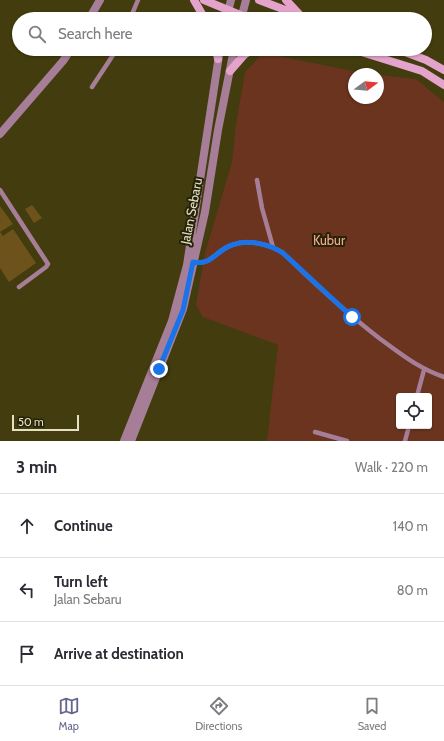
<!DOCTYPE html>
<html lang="en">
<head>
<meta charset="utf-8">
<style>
  :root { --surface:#fff; --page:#f2f2f3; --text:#2b2b33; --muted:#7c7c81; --line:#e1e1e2; --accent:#65668d }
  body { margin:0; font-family:Cabin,sans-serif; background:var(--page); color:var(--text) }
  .controls { position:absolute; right:12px; bottom:12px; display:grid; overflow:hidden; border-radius:4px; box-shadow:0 1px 3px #0004 }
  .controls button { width:36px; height:36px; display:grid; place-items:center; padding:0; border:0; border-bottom:1px solid var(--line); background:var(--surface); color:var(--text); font:20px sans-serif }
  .compass { position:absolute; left:348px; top:68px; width:36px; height:36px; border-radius:50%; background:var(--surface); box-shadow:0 1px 3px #0004; rotate:74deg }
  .scale { position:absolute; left:12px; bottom:10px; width:67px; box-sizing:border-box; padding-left:4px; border:2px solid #e4e1c3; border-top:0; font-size:11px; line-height:14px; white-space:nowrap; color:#e4e1c3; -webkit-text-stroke:3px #26230a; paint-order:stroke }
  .stop { position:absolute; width:12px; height:12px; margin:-9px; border:3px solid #1a73e8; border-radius:50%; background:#fff }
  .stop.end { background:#1a73e8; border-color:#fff; box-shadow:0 1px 4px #0008 }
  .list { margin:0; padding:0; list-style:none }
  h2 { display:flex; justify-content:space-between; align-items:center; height:52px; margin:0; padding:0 16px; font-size:17px }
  h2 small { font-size:13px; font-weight:400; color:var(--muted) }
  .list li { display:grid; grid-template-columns:26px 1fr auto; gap:12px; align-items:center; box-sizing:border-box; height:64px; padding:0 16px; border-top:1px solid var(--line) }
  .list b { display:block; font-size:15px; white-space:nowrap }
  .list p { margin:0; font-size:13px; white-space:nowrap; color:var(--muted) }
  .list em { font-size:13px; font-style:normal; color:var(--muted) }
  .icon { flex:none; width:22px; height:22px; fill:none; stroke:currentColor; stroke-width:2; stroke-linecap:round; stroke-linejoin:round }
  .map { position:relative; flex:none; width:444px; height:441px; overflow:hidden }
  .search { position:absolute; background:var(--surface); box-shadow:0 1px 3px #0004; left:12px; right:12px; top:12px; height:44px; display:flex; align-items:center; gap:10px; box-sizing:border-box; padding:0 14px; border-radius:22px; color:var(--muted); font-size:15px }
  .sheet { height:244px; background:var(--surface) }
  nav { display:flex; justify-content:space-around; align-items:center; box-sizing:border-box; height:56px; border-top:1px solid var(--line); background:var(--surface); font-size:11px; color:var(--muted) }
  nav a { display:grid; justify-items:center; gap:2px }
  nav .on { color:var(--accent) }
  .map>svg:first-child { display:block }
  .green { fill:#6a341f; fill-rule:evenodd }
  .building { fill:#6d531b }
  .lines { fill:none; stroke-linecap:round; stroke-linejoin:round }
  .service { stroke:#a77e97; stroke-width:4.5 }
  .minor { stroke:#a77e97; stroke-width:8 }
  .tertiary { stroke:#a77e97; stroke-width:8 }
  .secondary { stroke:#e3a3ca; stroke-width:8 }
  .route { stroke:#1a73e8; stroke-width:5 }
  .labels { text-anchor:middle; stroke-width:4; stroke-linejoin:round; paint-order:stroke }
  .street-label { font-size:13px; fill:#e4e1c3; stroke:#26230a }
  .park-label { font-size:13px; fill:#f7ab8d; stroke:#26230a }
</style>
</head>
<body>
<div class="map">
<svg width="444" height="441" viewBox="0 0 444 441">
  <rect width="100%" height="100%" fill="#423c0e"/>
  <path class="green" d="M263,53l105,21h-14v24h24v-23l38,4 28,23v339h-177l11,-96 -75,-28 -7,-12 9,-52 27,-91 4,-38 9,-52zM399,396h30v30h-30z"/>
  <path class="building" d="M32,205l10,13 -8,5 -9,-14z
    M0,206l13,18 -13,8 3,4 10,-7 23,34 -27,19 -9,-14z"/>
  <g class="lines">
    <path class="service" d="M130,19l8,-19
      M92,87l25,-38
      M257,180l5,28 11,39
      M0,190l48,74 -2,3 -27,20
      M193,262c19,4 23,-12 39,-17 16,-6 37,-1 51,8 31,30 62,59 96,85 22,16 39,30 65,39
      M417,396l7,-26
      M315,432l32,9
      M405,441l4,-15"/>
    <path class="minor" d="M89,19l11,-19
      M0,134l63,-73 8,-12"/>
    <path class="tertiary" d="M226,19l5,-19
      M241,19l5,-19
      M124,441l48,-120 15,-56 33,-216
      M131,441l52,-132 22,-97 13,-82 16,-81"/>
    <path class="secondary" d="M194,0l11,19
      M204,0l46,19
      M259,0l50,19
      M286,0l13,14
      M216,49l2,10
      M352,49l70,22 22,14
      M397,49l29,11 18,10
      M230,71l14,-16 9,-6"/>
  </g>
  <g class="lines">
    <path class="route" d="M159,369l24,-59 10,-48c19,4 23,-12 39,-17 16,-6 37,-1 51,8l69,64"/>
  </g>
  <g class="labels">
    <g class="street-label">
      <text transform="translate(191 211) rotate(-79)" y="5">Jalan Sebaru</text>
    </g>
    <g class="park-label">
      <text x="329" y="245">Kubur</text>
    </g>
  </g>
</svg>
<div class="controls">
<button><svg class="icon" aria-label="locate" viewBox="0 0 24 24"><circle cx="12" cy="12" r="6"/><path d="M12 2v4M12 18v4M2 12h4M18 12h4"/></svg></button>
</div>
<svg class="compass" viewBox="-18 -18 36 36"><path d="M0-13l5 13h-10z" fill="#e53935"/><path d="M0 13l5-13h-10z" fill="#7c7c81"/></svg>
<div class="scale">50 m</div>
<div class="stop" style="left:352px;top:317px"></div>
<div class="stop end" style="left:159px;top:369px"></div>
<div class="search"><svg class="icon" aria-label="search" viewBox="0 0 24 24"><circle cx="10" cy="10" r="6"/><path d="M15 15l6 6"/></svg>Search here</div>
</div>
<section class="sheet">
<h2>3 min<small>Walk · 220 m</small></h2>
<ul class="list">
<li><svg class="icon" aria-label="ahead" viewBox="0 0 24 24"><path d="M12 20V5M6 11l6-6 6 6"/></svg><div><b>Continue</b></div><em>140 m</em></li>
<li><svg class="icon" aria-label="left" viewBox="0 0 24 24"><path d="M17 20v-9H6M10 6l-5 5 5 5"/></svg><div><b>Turn left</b><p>Jalan Sebaru</p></div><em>80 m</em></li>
<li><svg class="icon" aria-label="arrive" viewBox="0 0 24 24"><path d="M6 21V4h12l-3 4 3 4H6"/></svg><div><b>Arrive at destination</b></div></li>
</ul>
</section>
<nav>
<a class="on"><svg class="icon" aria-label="map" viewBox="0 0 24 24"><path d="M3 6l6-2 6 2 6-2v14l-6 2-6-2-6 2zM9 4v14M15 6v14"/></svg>Map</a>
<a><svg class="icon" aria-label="directions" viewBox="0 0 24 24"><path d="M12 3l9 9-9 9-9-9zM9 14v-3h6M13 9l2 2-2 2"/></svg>Directions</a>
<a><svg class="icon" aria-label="saved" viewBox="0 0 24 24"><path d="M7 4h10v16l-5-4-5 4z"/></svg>Saved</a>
</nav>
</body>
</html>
